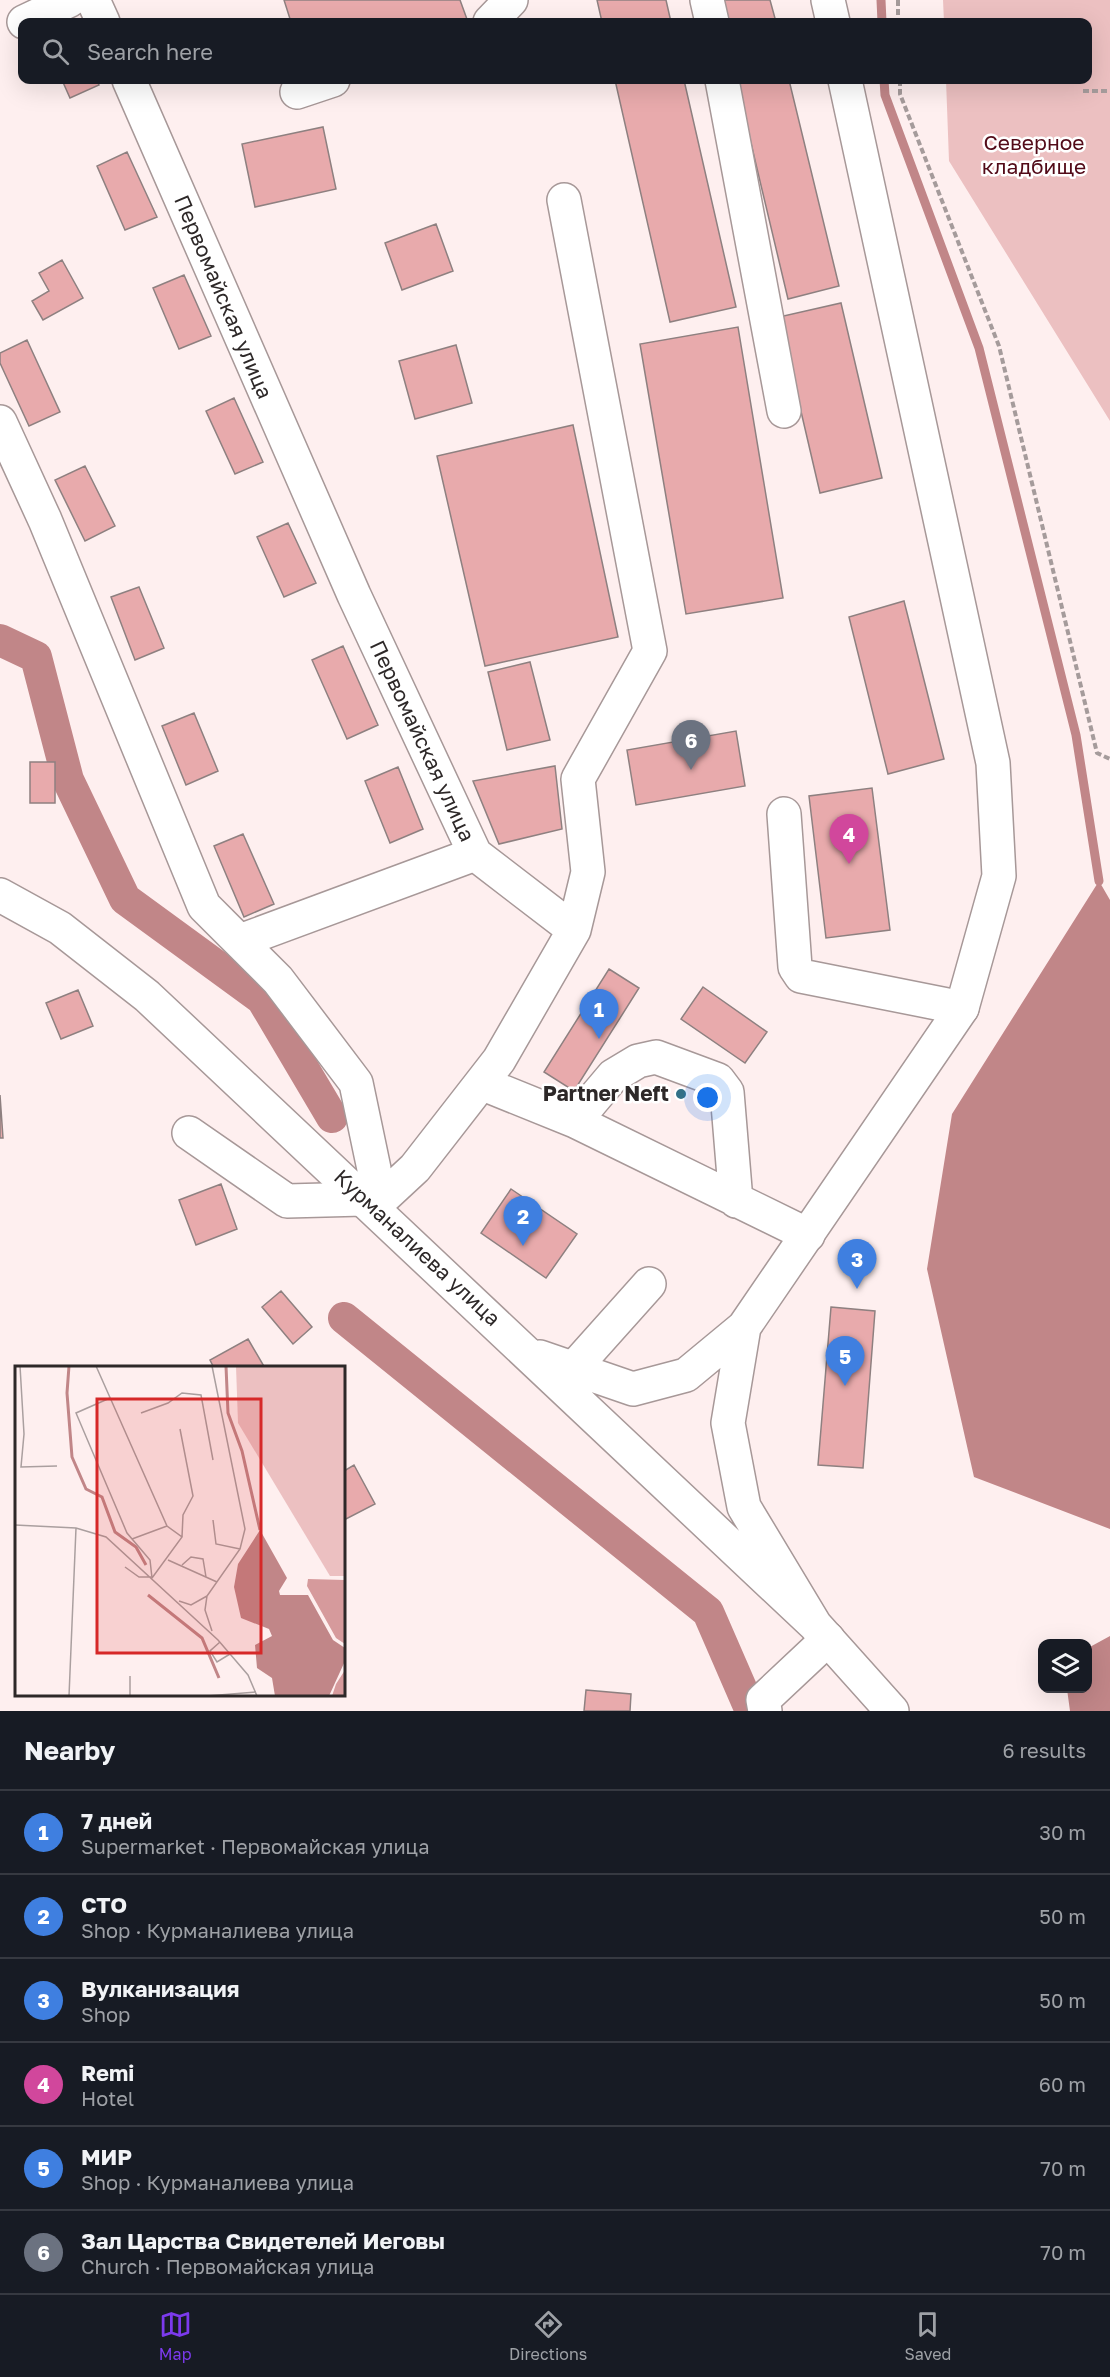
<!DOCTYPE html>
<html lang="en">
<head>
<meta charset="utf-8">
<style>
  :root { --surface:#171b24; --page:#242831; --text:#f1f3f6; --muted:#9ea1a6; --line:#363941; --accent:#7c3aed }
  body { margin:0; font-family:"Golos Text",sans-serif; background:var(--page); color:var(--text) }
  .controls { position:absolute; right:18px; bottom:18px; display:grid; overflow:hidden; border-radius:12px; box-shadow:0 6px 24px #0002 }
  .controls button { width:54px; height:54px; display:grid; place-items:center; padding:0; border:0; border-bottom:2px solid var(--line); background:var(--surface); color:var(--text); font:30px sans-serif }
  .you { position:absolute; left:708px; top:1098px; width:21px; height:21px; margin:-15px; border:4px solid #fff; border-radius:50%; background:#1a73e8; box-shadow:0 0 0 9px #1a73e833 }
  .badge { display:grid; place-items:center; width:39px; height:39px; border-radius:50%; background:var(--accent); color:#fff; font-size:20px; font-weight:700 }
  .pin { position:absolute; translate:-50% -50px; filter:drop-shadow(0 2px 3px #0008) }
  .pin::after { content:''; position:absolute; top:32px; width:21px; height:18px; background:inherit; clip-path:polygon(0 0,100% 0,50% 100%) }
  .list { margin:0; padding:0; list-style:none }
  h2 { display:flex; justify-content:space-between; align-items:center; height:78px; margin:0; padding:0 24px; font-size:26px }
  h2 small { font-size:20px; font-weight:400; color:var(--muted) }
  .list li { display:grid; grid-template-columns:39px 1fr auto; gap:18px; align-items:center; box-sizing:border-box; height:84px; padding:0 24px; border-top:2px solid var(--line) }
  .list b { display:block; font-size:22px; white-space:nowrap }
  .list p { margin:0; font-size:20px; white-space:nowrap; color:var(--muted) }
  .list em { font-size:20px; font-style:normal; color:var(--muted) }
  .icon { flex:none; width:33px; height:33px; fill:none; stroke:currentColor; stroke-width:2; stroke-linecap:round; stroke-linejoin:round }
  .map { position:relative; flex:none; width:1110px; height:1711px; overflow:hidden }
  .search { position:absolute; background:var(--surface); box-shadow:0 6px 24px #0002; left:18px; right:18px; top:18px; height:66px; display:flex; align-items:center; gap:15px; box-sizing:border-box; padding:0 21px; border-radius:12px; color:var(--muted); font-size:22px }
  .sheet { height:582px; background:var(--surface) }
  nav { display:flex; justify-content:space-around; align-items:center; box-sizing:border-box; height:84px; border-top:2px solid var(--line); background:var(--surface); font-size:16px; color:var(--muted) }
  nav a { display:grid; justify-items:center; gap:3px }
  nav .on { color:var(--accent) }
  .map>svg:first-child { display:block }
  .green { fill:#ecc0c1 }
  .water { fill:#c18688 }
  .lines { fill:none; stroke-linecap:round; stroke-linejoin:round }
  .stream { stroke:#c18688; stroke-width:9 }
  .canal { stroke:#c18688; stroke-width:32 }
  .building { fill:#e8aaac; stroke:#8e8080; stroke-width:1.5 }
  .minor-casing { stroke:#a79898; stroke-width:36 }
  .major-casing { stroke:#a79898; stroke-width:36 }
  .path { stroke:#a59b9b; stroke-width:4; stroke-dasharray:6 3; stroke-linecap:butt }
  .minor { stroke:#fff; stroke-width:33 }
  .major { stroke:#fff; stroke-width:33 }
  .poi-dot { fill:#337087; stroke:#fff; stroke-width:2 }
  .labels { text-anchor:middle; stroke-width:5; stroke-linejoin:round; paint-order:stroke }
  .park-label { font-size:21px; fill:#520a18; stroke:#fff }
  .street-label { font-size:21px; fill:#2d2828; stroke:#fff }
  .poi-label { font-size:21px; font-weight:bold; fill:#2d2828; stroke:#fff; text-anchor:end }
  .inset-river { fill:none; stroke:#c18688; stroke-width:3 }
  .inset-road { fill:none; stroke:#aa9f9f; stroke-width:1.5 }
  .view { fill:#d62828; fill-opacity:0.15; stroke:#d62828; stroke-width:3 }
  .inset-edge { fill:none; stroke:#2d2828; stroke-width:3 }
</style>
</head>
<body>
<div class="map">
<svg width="1110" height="1711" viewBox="0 0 1110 1711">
  <rect width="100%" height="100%" fill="#feefef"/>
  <path class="green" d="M943,0h167v421l-161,-260 -3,-81h142v-58h-144z"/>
  <path class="water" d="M1099,881l11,19v629l-136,-52 -47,-208 25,-155z
    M1110,1636v75h-40l-3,-22 21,-1v-40z"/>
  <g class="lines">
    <path class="stream" d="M881,0l1,22
      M884,80l1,15 94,253 97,387 23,146"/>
    <path class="canal" d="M0,640l36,17 32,123 57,119 137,100 70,118
      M344,1318l364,294 43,99"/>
  </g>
  <path class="building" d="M284,0h176l8,22h-177z
    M597,0h69l5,22h-69z
    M717,0h53l6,22h-54z
    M62,80h34l3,5 -29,13z
    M615,80h69l52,227 -66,15z
    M736,80h53l50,206 -51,13z
    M323,127l13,62 -81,18 -13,-63z
    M127,152l30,65 -32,13 -28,-64z
    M436,224l17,47 -51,19 -17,-47z
    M62,260l21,38 -40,22 -11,-19 17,-10 -10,-18z
    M184,275l27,61 -32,13 -26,-61z
    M841,303l41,175 -62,15 -41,-176z
    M738,327l45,271 -97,16 -46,-270z
    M27,340l33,72 -31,14 -29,-63v-10z
    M456,345l16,58 -57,16 -16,-58z
    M234,398l29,64 -28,12 -29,-63z
    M573,425l45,212 -133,29 -48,-210z
    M85,466l30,60 -30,15 -30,-61z
    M288,523l28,60 -32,14 -27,-60z
    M139,587l25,61 -29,12 -24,-63z
    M904,601l40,158 -56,15 -39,-157z
    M343,646l35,79 -31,14 -35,-79z
    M530,662l20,78 -43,10 -19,-78z
    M194,713l24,58 -32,14 -24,-59z
    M736,731l9,55 -109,19 -9,-55z
    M30,762h25v41h-25z
    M555,766l7,63 -63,15 -26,-63z
    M398,767l25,62 -33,14 -25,-62z
    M872,788l18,142 -64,8 -17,-142z
    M243,834l31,70 -30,13 -30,-71z
    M609,969l30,19 -65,103 -30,-19z
    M703,987l64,45 -22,31 -64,-44z
    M78,990l15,36 -32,13 -15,-36z
    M0,1095l3,43h-3z
    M221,1184l16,45 -41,16 -17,-45z
    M511,1189l66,45 -31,44 -65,-45z
    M281,1291l31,36 -19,17 -31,-37z
    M831,1307l44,4 -12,157 -45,-3z
    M248,1339l17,29h-51l-4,-8z
    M354,1465l21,39 -31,16v-49z
    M586,1690l45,4 -1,17h-46z"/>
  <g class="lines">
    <defs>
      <path id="minor" d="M93,0l10,22
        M707,0l5,22
        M24,22l46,-22
        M490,22l21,-22
        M129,80l225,515 121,259 99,76 -75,130 -84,108 -42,39
        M722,80l62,331
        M297,92l36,-12
        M564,200l86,451 -72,128 10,93 -14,58
        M0,422l45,98 159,386 74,74 78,103 18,86 -1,38
        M784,814l11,153 6,9 161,32
        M240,941l235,-87
        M481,1083l94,38 233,114
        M575,1121l38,-45 25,-15 18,-4 62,23 9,12 9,109
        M189,1133l98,68 76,-2
        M573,1369l76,-85
        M765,1711l-2,-11 65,-61"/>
      <path id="major" d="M828,0l5,22
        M0,895l60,33 87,68 668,629 77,86
        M540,1357l93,32 53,-14 58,-48
        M815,1625l-71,-118 -16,-84 16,-96 218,-319 37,-132 -6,-113 -148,-683"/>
    </defs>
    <use href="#minor" class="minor-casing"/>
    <use href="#major" class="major-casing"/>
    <path class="path" d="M898,0v22
      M900,80v14l99,252 98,407 13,6
      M1083,91h27"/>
    <use href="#minor" class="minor"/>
    <use href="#major" class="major"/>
  </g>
  <circle class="poi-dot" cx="681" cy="1094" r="6"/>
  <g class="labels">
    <g class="park-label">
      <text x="1034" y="150">Северное<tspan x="1034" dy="24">кладбище</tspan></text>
    </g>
    <g class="street-label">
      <text transform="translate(223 297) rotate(67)" y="7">Первомайская улица</text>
      <text transform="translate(422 741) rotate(65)" y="7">Первомайская улица</text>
      <text transform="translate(417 1248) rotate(43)" y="7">Курманалиева улица</text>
    </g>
    <g class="poi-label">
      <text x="669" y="1101">Partner Neft</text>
    </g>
  </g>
  <g transform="translate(15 1366)">
    <rect width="330" height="330" fill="#feefef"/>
    <path d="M221,0h109v210h-15l-92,-153z" fill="#ecc0c1"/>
    <path d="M293,213l37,1v64l-9,-6 -29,-52zM330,304v26h-13l4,-12z" fill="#d69a9c"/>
    <path d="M245,164l27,48 -8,13 1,4h28l25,45 12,8v13l-16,35h-54l-3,-18 -15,-10 -2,-23 17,-9 -3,-7 -28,-11 -7,-31 4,-23z" fill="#c18688"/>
    <path class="inset-river" d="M54,0l-2,27 5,64 14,32 16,8 13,35 21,15 10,18M211,0l2,47 14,38 18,79M133,229l54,43 17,40"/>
    <path class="inset-road" d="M5,0l4,68 -3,33 36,-1M81,0l71,160 15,11 -30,41M95,32l-34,15 51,120 23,27 2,18M126,47l27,-10 14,-10 19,2 12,65M165,63l13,67 -10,19 -1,22M198,154l3,24 24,5M0,159l61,3 30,9 112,103 30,35 9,21M117,173l35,-13M153,194l49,22M167,199l9,-8 12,2 3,18M110,201l14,10h12M164,235l12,4 16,-9M197,265l-7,-21 2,-14 33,-47 5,-20 -33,-163M205,276l-10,9 7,11 13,-8M115,310v20M54,330l7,-168M192,330l49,-4"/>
    <path class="view" d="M82,33h164v254h-164z"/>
    <rect width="330" height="330" class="inset-edge"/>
  </g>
</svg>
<div class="controls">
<button><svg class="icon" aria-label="layers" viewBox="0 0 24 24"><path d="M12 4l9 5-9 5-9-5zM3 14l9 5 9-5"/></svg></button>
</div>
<div class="you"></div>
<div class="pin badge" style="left:599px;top:1039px;background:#3f7fe0">1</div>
<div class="pin badge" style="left:523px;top:1246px;background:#3f7fe0">2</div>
<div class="pin badge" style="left:857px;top:1289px;background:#3f7fe0">3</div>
<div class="pin badge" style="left:849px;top:864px;background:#d1479c">4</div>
<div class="pin badge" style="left:845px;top:1386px;background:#3f7fe0">5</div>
<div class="pin badge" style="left:691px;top:770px;background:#6b7280">6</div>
<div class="search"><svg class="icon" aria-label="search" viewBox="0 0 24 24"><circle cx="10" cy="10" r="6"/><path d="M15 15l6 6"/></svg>Search here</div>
</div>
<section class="sheet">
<h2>Nearby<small>6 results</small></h2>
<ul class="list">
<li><span class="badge" style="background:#3f7fe0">1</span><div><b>7 дней</b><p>Supermarket · Первомайская улица</p></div><em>30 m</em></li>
<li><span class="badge" style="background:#3f7fe0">2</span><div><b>СТО</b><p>Shop · Курманалиева улица</p></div><em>50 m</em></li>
<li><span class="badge" style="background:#3f7fe0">3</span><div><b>Вулканизация</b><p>Shop</p></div><em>50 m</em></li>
<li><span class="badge" style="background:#d1479c">4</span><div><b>Remi</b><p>Hotel</p></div><em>60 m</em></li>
<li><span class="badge" style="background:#3f7fe0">5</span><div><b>МИР</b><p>Shop · Курманалиева улица</p></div><em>70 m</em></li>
<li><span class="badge" style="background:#6b7280">6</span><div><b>Зал Царства Свидетелей Иеговы</b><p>Church · Первомайская улица</p></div><em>70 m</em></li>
</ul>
</section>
<nav>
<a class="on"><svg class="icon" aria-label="map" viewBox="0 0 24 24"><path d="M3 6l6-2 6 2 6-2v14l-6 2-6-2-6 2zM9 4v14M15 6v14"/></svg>Map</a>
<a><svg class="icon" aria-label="directions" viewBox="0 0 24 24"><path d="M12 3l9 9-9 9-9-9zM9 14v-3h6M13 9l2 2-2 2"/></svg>Directions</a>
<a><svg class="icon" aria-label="saved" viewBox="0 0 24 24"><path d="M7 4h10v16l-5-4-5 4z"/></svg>Saved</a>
</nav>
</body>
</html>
